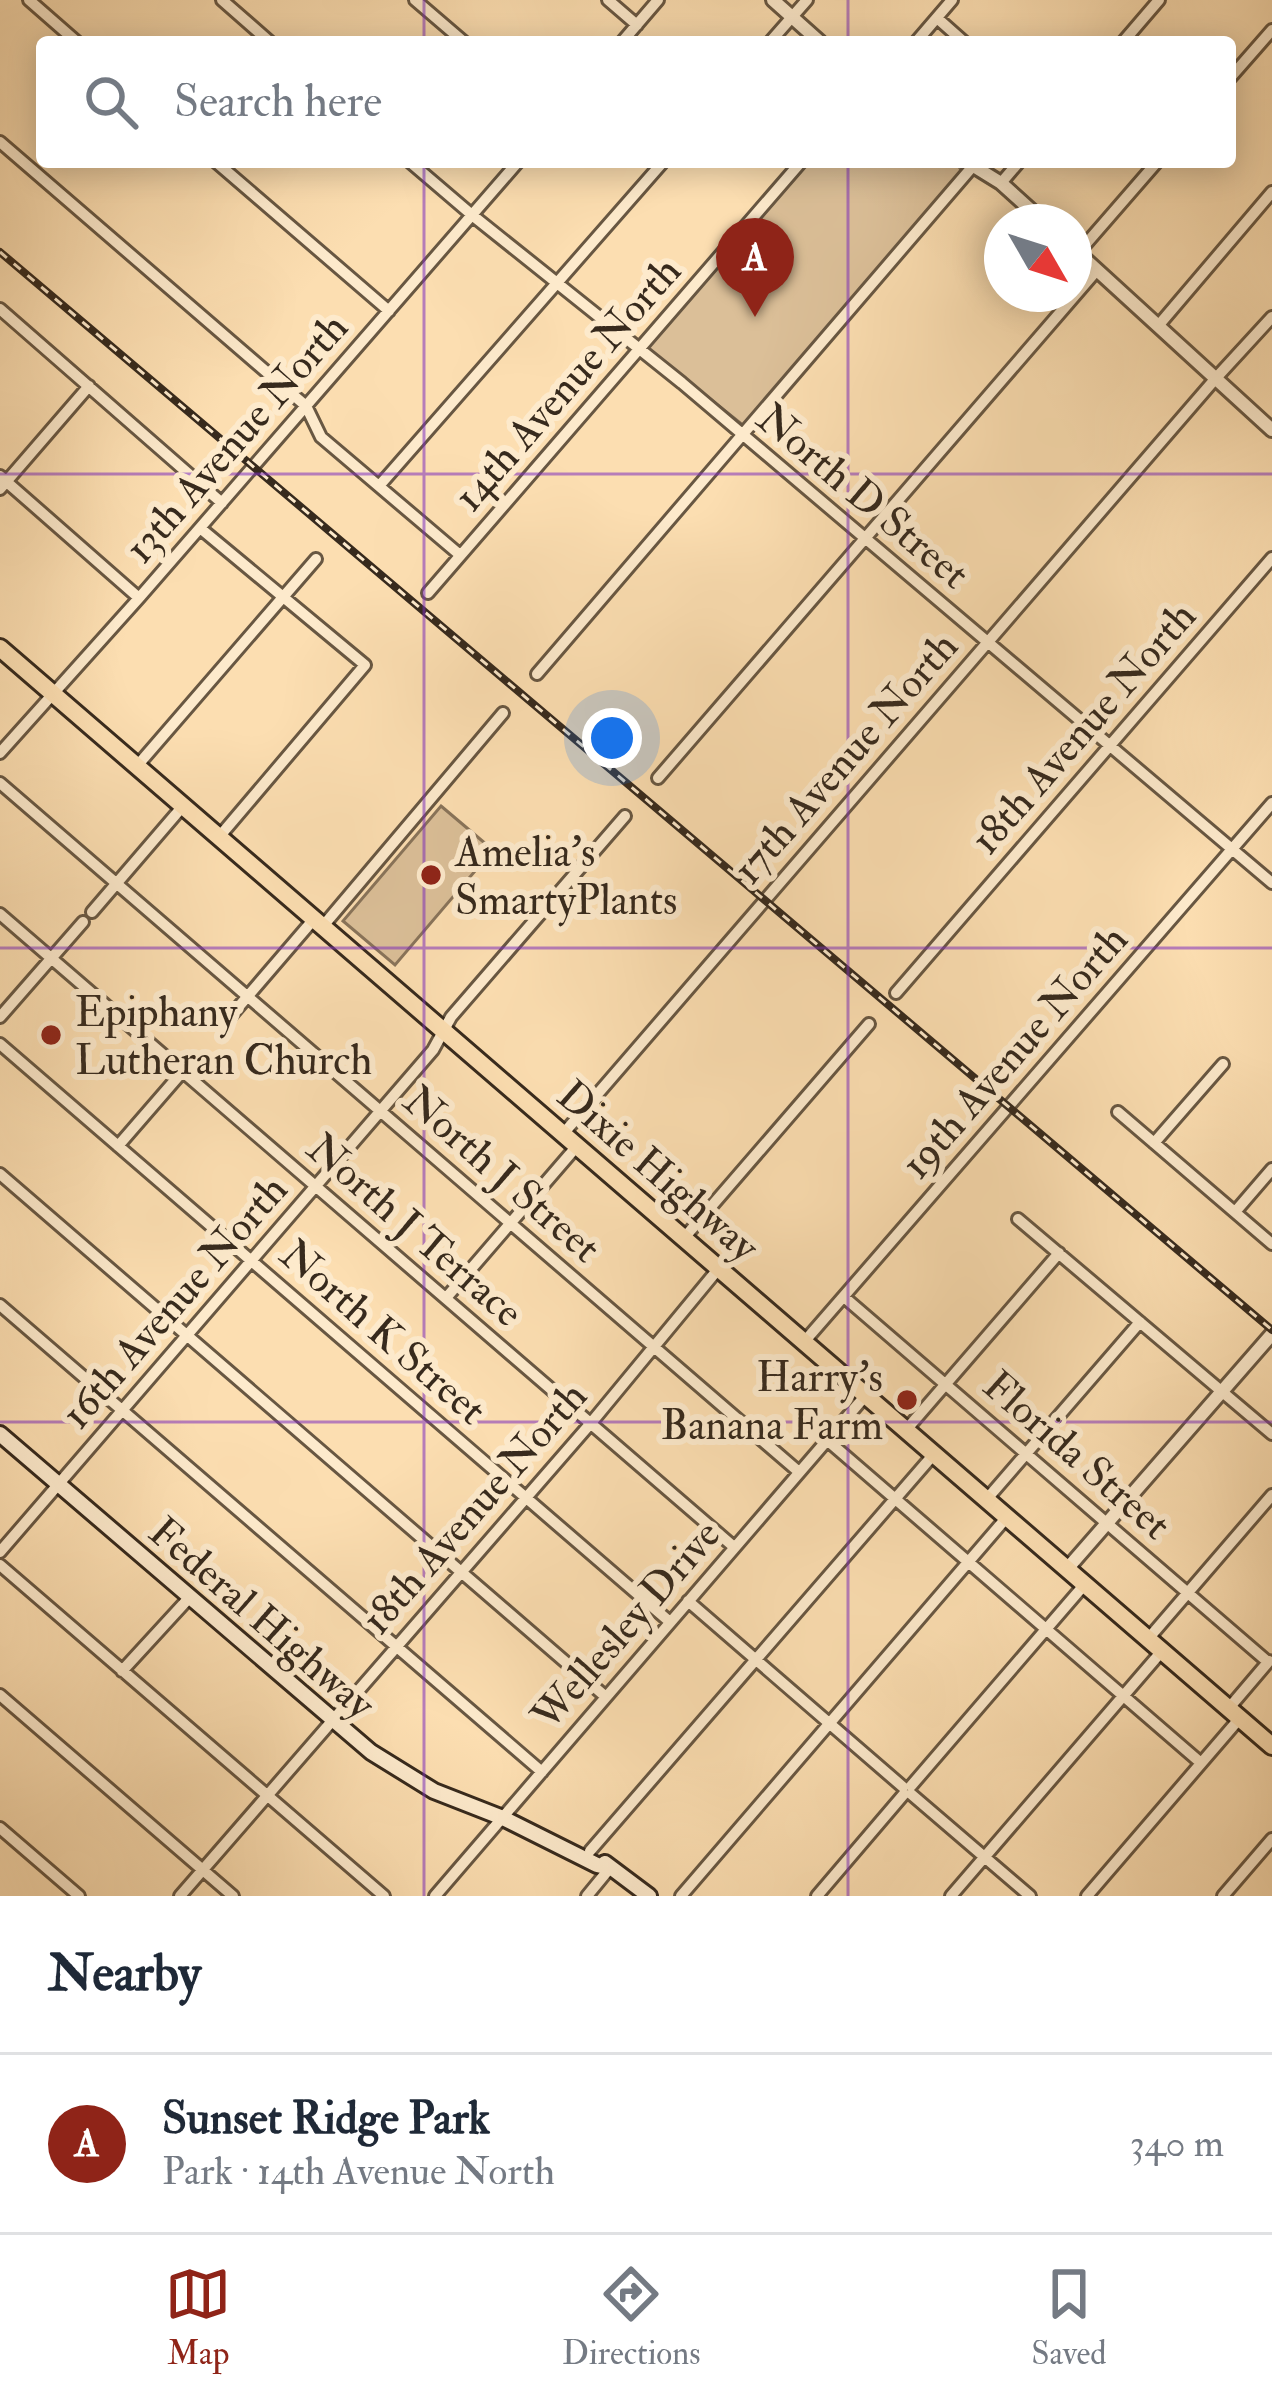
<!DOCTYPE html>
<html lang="en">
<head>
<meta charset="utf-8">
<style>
  :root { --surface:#fff; --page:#f2f2f3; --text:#1f2937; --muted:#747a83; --line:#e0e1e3; --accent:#8f2418 }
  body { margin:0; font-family:"IM FELL Double Pica",serif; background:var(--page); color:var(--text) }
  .compass { position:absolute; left:984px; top:204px; width:108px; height:108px; border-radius:50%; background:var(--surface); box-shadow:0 6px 30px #0003; rotate:129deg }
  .you { position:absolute; left:612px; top:738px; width:42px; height:42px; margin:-30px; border:9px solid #fff; border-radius:50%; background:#1a73e8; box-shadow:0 0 0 18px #1a73e833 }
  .badge { display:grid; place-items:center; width:78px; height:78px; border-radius:50%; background:var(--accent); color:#fff; font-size:39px; font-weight:700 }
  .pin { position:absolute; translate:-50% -99px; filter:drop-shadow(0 3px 6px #0008) }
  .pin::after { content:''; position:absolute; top:63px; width:42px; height:36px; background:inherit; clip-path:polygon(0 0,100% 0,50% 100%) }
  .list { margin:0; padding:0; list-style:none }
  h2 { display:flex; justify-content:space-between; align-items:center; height:156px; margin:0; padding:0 48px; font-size:51px }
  h2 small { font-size:39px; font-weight:400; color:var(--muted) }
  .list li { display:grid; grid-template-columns:78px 1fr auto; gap:36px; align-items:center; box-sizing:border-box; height:180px; padding:0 48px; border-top:3px solid var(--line) }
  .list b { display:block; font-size:45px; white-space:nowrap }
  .list p { margin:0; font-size:39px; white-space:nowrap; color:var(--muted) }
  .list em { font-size:39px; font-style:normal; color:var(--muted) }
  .icon { flex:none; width:66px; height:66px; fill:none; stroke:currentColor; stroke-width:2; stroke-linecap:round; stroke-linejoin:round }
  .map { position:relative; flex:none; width:1272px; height:1896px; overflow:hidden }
  .search { position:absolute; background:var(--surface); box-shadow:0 6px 30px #0003; left:36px; right:36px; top:36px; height:132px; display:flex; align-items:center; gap:30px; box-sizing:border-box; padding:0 42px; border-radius:12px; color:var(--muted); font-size:45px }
  .sheet { height:336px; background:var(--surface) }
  nav { display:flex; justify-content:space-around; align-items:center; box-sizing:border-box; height:168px; border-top:3px solid var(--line); background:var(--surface); font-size:33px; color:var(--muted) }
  nav a { display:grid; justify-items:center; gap:6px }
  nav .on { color:var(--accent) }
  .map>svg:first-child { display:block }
  .green { fill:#dbbf98; stroke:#89745a; stroke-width:3 }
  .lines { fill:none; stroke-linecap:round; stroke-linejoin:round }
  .minor-casing { stroke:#685742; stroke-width:16 }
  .tertiary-casing { stroke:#685742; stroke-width:18 }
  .secondary-casing { stroke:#372a1d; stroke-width:20 }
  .primary-casing { stroke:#372a1d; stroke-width:22 }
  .minor { stroke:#fdeacc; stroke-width:10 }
  .tertiary { stroke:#fdeacc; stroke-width:12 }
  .secondary { stroke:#fdeacc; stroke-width:14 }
  .primary { stroke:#fcdeb1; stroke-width:16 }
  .rail-casing { stroke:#372a1d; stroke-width:8 }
  .rail { stroke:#fdeacc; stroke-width:3; stroke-dasharray:9; stroke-linecap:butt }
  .grid { fill:none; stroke:#7b2cbf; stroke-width:3; stroke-opacity:0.55 }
  .poi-dot { fill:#8f2418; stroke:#fdeacc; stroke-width:4.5 }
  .labels { text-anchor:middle; stroke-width:12; stroke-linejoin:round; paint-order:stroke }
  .street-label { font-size:42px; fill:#372a1d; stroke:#fdeacc }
  .poi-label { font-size:42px; fill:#372a1d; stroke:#fdeacc; text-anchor:start }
</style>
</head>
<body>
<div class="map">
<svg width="1272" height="1896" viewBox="0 0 1272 1896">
  <rect width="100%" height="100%" fill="#fcdeb1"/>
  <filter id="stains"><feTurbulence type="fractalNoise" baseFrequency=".00167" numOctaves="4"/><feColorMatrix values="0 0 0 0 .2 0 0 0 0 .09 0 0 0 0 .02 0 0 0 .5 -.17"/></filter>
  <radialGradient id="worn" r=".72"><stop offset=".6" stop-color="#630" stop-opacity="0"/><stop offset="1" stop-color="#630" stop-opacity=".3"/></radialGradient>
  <path class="green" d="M809,162h147l5,8 -1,5 -216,251 -98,-78z
    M441,806l52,44 -98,115 -52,-44z"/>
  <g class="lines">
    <defs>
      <path id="minor" d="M29,0l48,42
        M222,0l48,42
        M415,0l49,42
        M608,0l29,25
        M937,18l27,24
        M622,42l36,-42
        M770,42l37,-42
        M916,42l36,-42
        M1123,42l36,-42
        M1230,78l42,-48
        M0,142l306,264 15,31 139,118
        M216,162l173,149
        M410,162l62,53 210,168 590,500
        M1001,183l18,-21
        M1078,253l79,-91
        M0,309l222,194
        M1158,326l114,-134
        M0,476l139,122
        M379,486l284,-324
        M0,489l89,-103
        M200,528l165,137 -146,172
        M428,593l373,-431
        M537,674l436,-508
        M0,753l139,-155 379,-436
        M137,766l179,-207
        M658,778l439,-508
        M0,783l799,689
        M92,912l91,-106
        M0,914l734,633
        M323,926l180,-213
        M896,993l376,-435
        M0,1017l83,-95
        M223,1025l91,-106
        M0,1044l670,578
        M1118,1112l154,132
        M563,1134l653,-756 56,-61
        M1154,1143l69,-79
        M118,1146l65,-75
        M0,1174l606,523
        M1235,1212l37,-43
        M1018,1219l254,215
        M684,1238l185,-214
        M844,1297l424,365
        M446,1298l131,-152
        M0,1305l542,467
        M804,1342l468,-539
        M906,1430l153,-177
        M827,1440l374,323
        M986,1500l154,-178
        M0,1552l433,-502 18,-33 174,-201
        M0,1565l384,331
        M688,1601l215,186
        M1148,1639l124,-144
        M122,1671l67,-73
        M0,1695l233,201
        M1229,1708l40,-47
        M911,1786l174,-202
        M911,1794l119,102
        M0,1828l79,68
        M590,1851l344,-397
        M180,1896l411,-473 128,-155
        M435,1896l431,-501
        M587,1896l23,-28
        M681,1896l326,-379
        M817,1896l87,-102
        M951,1896l211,-245
        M1087,1896l153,-178
        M1223,1896l49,-57"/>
      <path id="tertiary" d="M773,0l47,42
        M967,162l34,21 43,39
        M1074,249l198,181
        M1067,1569l205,-235"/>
      <path id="secondary" d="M0,1434l371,318 63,39 69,27 94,47 13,3
        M605,1863l44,33"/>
      <path id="primary" d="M0,648l1272,1098"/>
    </defs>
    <use href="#minor" class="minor-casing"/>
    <use href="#tertiary" class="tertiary-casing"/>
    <use href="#secondary" class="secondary-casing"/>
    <use href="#primary" class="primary-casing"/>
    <use href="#minor" class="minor"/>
    <use href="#tertiary" class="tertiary"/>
    <use href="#secondary" class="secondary"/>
    <use href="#primary" class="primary"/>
    <defs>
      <path id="rail" d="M0,252l1272,1078"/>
    </defs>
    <use href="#rail" class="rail-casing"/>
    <use href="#rail" class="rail"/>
  </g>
  <path class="grid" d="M424,0v42M848,0v42M424,162v1734M848,162v1734M0,474h1272M0,948h1272M0,1422h1272"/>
  <g class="poi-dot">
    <circle cx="431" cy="875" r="12"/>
    <circle cx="51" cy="1035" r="12"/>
    <circle cx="907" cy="1400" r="12"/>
  </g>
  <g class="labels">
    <g class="street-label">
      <text transform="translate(566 383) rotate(-49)" y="15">14th Avenue North</text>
      <text transform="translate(235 437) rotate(-49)" y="15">13th Avenue North</text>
      <text transform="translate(864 495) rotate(40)" y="15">North D Street</text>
      <text transform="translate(1082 727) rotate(-49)" y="15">18th Avenue North</text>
      <text transform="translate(844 757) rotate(-49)" y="15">17th Avenue North</text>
      <text transform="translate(1013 1051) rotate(-49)" y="15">19th Avenue North</text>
      <text transform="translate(659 1170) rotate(41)" y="15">Dixie Highway</text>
      <text transform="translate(503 1173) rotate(41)" y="15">North J Street</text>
      <text transform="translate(416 1229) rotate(41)" y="15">North J Terrace</text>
      <text transform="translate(173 1301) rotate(-49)" y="15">16th Avenue North</text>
      <text transform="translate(384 1331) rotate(41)" y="15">North K Street</text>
      <text transform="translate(1078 1454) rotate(41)" y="15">Florida Street</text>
      <text transform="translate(473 1507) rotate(-49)" y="15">18th Avenue North</text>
      <text transform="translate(263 1617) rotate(41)" y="15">Federal Highway</text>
      <text transform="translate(625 1624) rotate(-49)" y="15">Wellesley Drive</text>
    </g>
    <g class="poi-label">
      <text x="455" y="866">Amelia's<tspan x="455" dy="48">SmartyPlants</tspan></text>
      <text x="75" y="1026">Epiphany<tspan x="75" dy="48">Lutheran Church</tspan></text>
      <text x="883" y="1391" text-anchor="end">Harry's<tspan x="883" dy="48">Banana Farm</tspan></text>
    </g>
  </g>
  <rect width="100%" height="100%" filter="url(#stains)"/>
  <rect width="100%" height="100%" fill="url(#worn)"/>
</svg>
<svg class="compass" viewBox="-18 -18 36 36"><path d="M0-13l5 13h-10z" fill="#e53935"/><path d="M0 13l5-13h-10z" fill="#747a83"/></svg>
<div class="you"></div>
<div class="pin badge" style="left:755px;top:317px">A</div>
<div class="search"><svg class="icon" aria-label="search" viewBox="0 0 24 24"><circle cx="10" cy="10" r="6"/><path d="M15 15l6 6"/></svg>Search here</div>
</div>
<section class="sheet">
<h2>Nearby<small></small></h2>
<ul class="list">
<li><span class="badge">A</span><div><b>Sunset Ridge Park</b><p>Park · 14th Avenue North</p></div><em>340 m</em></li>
</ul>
</section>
<nav>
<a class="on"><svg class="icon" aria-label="map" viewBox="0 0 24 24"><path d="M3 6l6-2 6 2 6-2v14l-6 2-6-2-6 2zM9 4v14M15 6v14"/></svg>Map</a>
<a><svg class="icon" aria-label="directions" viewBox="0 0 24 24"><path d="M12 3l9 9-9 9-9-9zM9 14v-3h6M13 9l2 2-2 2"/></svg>Directions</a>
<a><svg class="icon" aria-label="saved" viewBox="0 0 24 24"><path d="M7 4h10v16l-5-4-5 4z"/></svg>Saved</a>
</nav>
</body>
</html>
